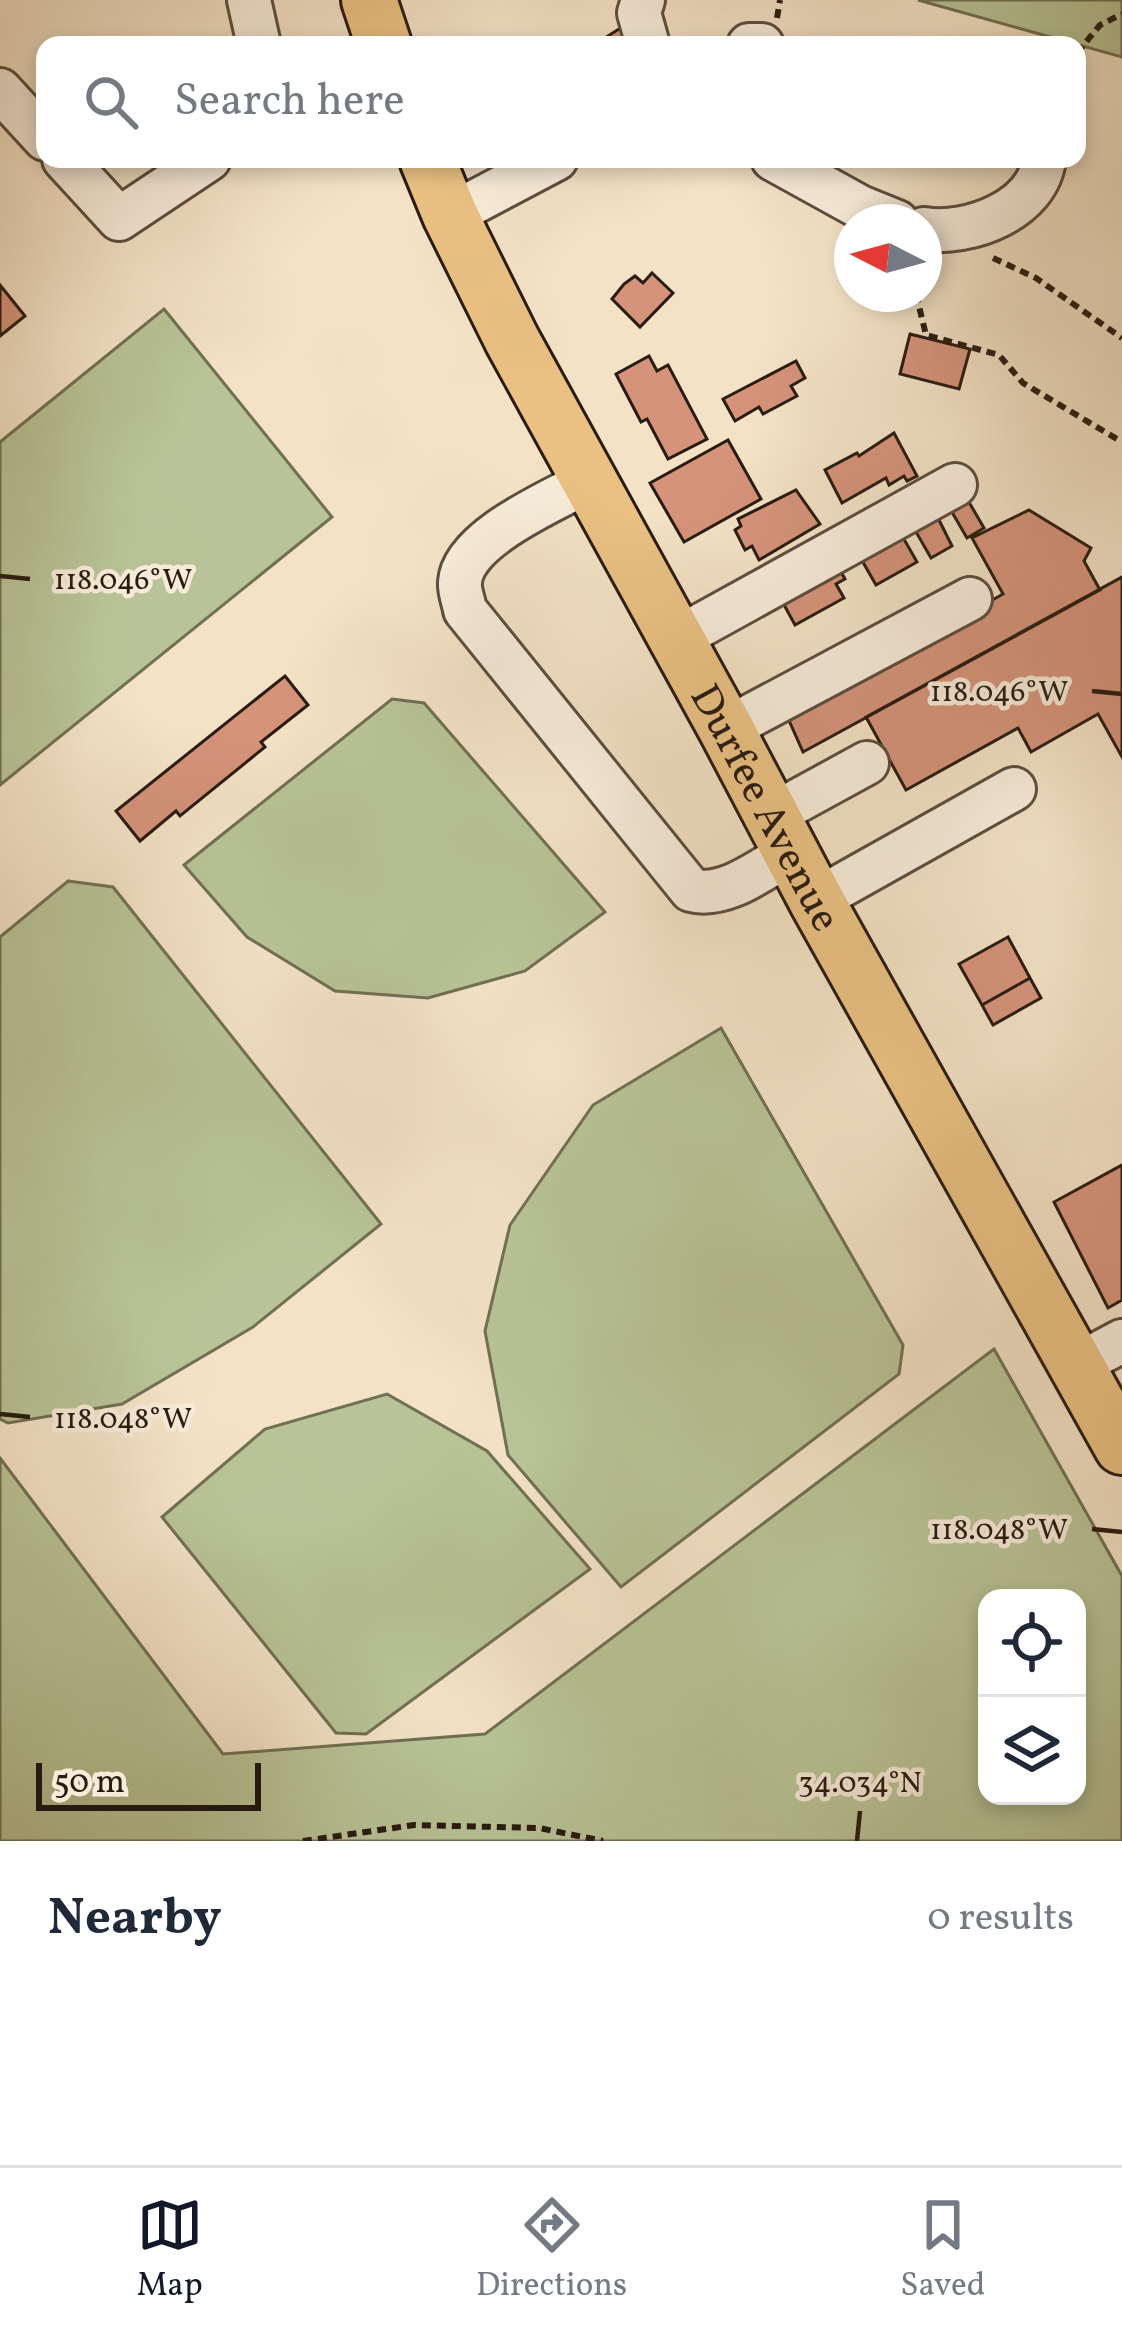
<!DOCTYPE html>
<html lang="en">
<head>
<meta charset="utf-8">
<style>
  :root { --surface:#fff; --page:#f2f2f3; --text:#1f2937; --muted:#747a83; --line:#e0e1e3; --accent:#111827 }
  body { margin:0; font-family:Vollkorn,serif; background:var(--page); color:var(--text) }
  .controls { position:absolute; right:36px; bottom:36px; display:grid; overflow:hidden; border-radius:24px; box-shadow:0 6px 18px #0003 }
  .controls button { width:108px; height:108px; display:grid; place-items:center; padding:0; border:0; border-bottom:3px solid var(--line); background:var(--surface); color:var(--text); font:60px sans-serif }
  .compass { position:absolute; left:834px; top:204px; width:108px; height:108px; border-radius:50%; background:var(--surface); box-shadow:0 6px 18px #0003; rotate:276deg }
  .scale { position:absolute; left:36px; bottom:30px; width:225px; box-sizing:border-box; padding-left:12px; border:6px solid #281b10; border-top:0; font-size:33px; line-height:42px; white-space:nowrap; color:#281b10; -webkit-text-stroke:9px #f7ecda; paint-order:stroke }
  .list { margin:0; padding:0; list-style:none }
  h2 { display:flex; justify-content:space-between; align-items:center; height:156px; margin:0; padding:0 48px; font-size:51px }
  h2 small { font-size:39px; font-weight:400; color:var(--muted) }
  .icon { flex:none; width:66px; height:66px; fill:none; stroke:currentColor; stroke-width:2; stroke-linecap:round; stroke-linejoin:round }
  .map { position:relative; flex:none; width:1122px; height:1841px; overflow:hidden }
  .search { position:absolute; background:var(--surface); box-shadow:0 6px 18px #0003; left:36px; right:36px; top:36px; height:132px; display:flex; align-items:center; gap:30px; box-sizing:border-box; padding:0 42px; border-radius:24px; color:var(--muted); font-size:45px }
  .sheet { height:324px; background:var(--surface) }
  nav { display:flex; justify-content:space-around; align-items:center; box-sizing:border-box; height:168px; border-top:3px solid var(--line); background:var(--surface); font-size:33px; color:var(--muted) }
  nav a { display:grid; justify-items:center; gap:6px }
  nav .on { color:var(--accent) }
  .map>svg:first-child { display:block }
  .green { fill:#b8c497; stroke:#707054; stroke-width:3; fill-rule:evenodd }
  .building { fill:#d5937a; stroke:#281b10; stroke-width:3 }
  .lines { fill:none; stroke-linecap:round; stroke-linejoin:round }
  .minor-casing { stroke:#5b4d3e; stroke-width:48 }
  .major-casing { stroke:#281b10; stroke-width:60 }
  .path { stroke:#281b10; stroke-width:6; stroke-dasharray:9 6; stroke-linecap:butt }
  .minor { stroke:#f7ecda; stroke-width:42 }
  .major { stroke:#eac183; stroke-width:54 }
  .ticks { fill:none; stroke:#281b10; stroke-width:4.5 }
  .labels { text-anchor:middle; stroke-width:9; stroke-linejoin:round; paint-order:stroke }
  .street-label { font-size:42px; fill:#281b10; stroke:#f7ecda }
  .ticks-label { font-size:30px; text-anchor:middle; fill:#281b10; stroke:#f7ecda; stroke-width:9; stroke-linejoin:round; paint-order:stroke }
</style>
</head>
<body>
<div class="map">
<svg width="1122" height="1841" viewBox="0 0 1122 1841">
  <rect width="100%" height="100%" fill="#f3e2c6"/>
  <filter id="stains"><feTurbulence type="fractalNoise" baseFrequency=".00167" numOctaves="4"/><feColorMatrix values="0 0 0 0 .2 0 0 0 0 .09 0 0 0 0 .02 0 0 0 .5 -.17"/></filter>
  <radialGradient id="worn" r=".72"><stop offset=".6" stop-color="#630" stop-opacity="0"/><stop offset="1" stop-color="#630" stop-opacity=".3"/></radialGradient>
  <path class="green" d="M918,0h204v57z
    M164,309l168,208 -332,268v-343z
    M392,699l32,4 181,209 -80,59 -97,27 -93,-7 -88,-54 -63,-72z
    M68,881l45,6 268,337 -128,103 -131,77 -114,19 -8,-4v-482z
    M721,1028l182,317 -4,29 -278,213 -113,-132 -23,-124 25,-106 83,-120z
    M994,1349l128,227v265h-1122v-383l223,296 262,-20zM987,1598h90v198h-90z
    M387,1394l100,57 103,118 -224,165 -30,-1 -174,-216 103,-88z"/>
  <path class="building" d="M622,27l11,18h-39z
    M652,273l21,20 -33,34 -28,-28 12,-15 11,-8 8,7z
    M0,285l25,31 -25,20z
    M910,334l60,15 -11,40 -59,-15z
    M649,356l8,15 11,-6 39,74 -39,20 -21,-40 -6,3 -25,-48z
    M796,361l9,17 -14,8 6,10 -34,18 -4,-7 -24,14 -12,-22z
    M894,433l23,43 -10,5 -3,-5 -15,9 -3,-7 -44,25 -17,-33 32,-17 2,3z
    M728,440l33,59 -77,43 -34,-59z
    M796,490l24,34 -61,36 -7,-14 -7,4 -10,-20 6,-4 -3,-7z
    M966,497l18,31 -17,10 -18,-31z
    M934,510l18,36 -21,12 -23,-40z
    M1029,510l62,38 -7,13 16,29 -297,162 -16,-36 216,-122 -31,-56z
    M901,534l16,28 -41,23 -16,-28z
    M836,563l9,16 -9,5 8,14 -49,27 -18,-33z
    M1122,577v180l-24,-43 -67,38 -13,-24 -112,62 -40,-73z
    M285,676l23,29 -47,37 4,5 -85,69 -4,-5 -36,30 -24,-30z
    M1008,937l22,41 -48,27 -23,-41z
    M1030,978l11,20 -48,27 -11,-20z
    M1122,1165v135l-14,8 -54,-106z"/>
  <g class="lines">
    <defs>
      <path id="minor" d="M249,0l10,45
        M643,0l-4,13 9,32
        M749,45h13
        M0,90l45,49
        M64,159l55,60 90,-60
        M773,159l87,48 37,15
        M450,215l106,-56
        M924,229c45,7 114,-19 120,-70
        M589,481c-35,19 -126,57 -129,101 -1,9 4,20 5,28l226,280c34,9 71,-21 99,-37
        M676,639l279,-154
        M726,729l244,-130
        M770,816l97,-53
        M816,900l198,-111
        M1077,1365l45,-24"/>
      <g id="major">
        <path d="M369,0l15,45"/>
        <path id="s1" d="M427,159l23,56 62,125 214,389 90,171 306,547"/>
      </g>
    </defs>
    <use href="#minor" class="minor-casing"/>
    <use href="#major" class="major-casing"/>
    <path class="path" d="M777,18l3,-18
      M1077,53l23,-28 22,-11
      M993,258l43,20 86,60
      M916,294l10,41 73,20 24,28 99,59
      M303,1841l111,-16 125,3 64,13"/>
    <use href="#minor" class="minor"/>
    <use href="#major" class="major"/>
  </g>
  <path class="ticks" d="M0,576l30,3M1092,691l30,3M0,1414l30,3M1092,1529l30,3M857,1841l3,-30"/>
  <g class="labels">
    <g class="street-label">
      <text dy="15" stroke="none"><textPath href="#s1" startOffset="732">Durfee Avenue</textPath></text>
    </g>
  </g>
  <g class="ticks-label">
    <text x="123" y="589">118.046°W</text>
    <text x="999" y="701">118.046°W</text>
    <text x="123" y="1428">118.048°W</text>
    <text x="999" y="1539">118.048°W</text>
    <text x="860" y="1792">34.034°N</text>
  </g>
  <rect width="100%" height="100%" filter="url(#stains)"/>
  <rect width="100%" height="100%" fill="url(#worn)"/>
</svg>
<div class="controls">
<button><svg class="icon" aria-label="locate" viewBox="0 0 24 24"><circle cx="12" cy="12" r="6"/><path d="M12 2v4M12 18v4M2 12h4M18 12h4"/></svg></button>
<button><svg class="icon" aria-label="layers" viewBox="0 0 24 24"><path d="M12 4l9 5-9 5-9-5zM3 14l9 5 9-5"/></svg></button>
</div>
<svg class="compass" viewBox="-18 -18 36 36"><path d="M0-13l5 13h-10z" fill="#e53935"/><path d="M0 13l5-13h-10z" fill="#747a83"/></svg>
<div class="scale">50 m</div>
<div class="search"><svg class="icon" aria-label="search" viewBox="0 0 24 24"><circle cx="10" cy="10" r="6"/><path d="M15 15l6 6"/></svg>Search here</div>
</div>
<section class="sheet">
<h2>Nearby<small>0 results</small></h2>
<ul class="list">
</ul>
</section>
<nav>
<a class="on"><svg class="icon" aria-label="map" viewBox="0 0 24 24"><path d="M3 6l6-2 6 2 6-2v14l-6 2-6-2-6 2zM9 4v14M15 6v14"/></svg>Map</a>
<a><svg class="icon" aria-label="directions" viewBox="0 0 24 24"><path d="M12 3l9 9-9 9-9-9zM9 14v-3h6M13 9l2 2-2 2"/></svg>Directions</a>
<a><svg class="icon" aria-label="saved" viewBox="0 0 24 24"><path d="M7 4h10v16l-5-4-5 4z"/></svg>Saved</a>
</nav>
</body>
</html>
